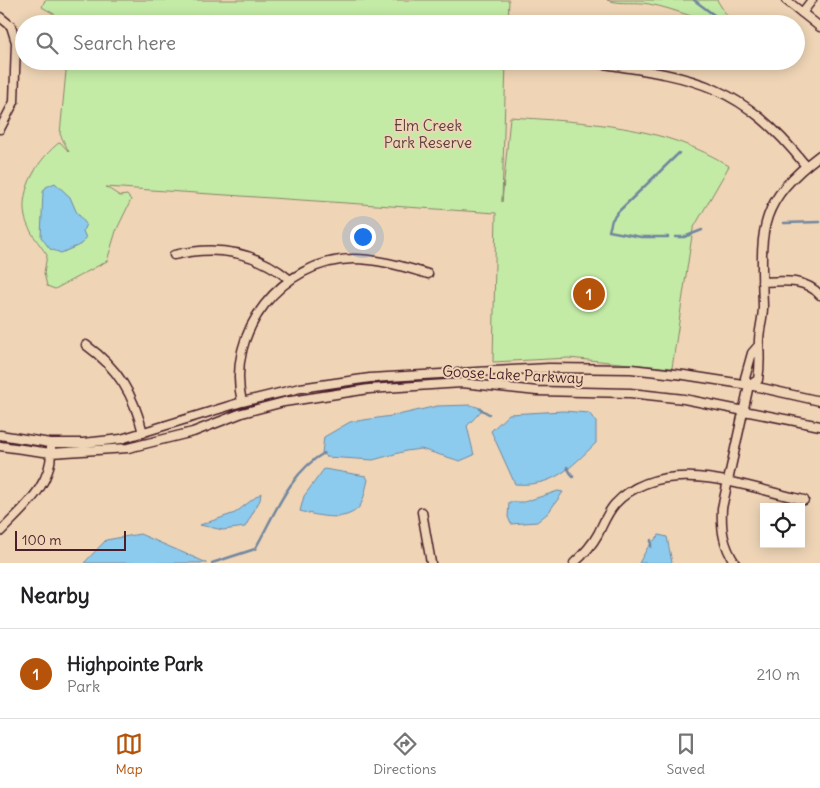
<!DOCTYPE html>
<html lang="en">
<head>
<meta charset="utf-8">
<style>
  :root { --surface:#fff; --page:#f6f6f6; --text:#202124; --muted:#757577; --line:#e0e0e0; --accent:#b45309 }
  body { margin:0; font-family:Delius,sans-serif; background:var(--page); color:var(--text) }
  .controls { position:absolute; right:15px; bottom:15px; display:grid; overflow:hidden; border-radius:0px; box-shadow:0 2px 12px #0003 }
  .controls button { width:45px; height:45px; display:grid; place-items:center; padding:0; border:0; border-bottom:1px solid var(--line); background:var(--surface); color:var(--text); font:25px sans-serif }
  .scale { position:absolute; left:15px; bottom:12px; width:111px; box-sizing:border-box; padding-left:5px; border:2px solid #4a1f2b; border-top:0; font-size:14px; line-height:18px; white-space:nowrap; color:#4a1f2b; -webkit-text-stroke:4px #efd5b6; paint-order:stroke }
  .you { position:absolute; left:362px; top:236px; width:18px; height:18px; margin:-12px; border:4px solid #fff; border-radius:50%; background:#1a73e8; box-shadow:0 0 0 8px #1a73e833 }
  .badge { display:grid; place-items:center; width:32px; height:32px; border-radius:50%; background:var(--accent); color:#fff; font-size:16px; font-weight:700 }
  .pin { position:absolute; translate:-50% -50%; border:2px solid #fff; box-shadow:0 1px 5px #0006 }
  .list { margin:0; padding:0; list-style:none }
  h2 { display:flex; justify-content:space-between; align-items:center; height:65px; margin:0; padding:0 20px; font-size:21px }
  h2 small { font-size:16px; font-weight:400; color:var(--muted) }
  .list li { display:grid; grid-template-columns:32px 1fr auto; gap:15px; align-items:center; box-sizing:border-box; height:90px; padding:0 20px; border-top:1px solid var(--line) }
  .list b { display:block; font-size:19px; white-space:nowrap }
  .list p { margin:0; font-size:16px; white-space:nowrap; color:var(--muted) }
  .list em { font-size:16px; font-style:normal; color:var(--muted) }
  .icon { flex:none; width:28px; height:28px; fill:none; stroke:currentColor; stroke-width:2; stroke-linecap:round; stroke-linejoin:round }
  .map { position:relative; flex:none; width:820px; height:563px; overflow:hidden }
  .search { position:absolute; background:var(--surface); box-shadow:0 2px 12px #0003; left:15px; right:15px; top:15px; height:55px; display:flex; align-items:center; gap:12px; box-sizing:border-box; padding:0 18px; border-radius:28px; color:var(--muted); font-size:19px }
  .sheet { height:155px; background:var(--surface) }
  nav { display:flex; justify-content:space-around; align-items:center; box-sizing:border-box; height:70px; border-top:1px solid var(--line); background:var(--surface); font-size:14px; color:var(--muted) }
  nav a { display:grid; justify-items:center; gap:2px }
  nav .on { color:var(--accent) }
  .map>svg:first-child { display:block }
  .green { fill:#c3eba6; stroke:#868568 }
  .water { fill:#8ccbed; stroke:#72869f }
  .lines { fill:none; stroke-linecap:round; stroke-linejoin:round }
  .stream { stroke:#72869f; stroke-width:2.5 }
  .minor-casing { stroke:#4a1f2b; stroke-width:11 }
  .minor { stroke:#efd5b6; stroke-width:8 }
  .labels { text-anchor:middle; stroke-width:4; stroke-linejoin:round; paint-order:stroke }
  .park-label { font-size:15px; fill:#5c3e3d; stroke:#efd5b6 }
  .street-label { font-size:15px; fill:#4a1f2b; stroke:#efd5b6 }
</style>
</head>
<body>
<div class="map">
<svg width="820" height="563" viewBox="0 0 820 563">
  <rect width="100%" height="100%" fill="#efd5b6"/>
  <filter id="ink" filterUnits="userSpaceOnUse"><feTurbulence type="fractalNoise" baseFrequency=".02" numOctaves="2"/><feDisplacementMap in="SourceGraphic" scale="10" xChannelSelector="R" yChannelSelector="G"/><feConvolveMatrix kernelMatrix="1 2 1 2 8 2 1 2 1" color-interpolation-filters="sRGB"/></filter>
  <g filter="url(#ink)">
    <path class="green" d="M45,0h464l-1,24h-447v-6l-19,-11z
      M607,0h110l15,24c-29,0 -54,-15 -83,-20 -14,-3 -27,1 -42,-4z
      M67,61h439l-4,141 8,-85c73,5 156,8 219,49l-36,63 -21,139 -104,-10 -75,4 3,-149 -390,-26 14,9 7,-1 4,5 -15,31 -9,30 -52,28 -8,-3 -3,-13 3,-18c-8,-12 -19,-24 -22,-38 -6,-28 14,-59 35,-75l9,10 -9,-18z"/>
    <path class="water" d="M55,183l15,14 6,14 10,13 -3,7 3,7 -4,6 -21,9 -11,-4 -9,-12 2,-45 3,-5z
      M471,405l12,4 -16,17 7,29 -14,6 -39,-12 -15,2 -33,9 -47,-3 -4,-4 2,-16 26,-15 48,-7 39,-9z
      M563,411l26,2 7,9v21c-26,25 -42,44 -81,41l-24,-53 18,-17z
      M324,469l42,7 2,4c-2,7 -4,20 -8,26 -13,17 -42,10 -60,5l4,-15z
      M558,491l5,1 -15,21 -11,9 -26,2 -3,-7 1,-15h15z
      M261,493l-1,7 -15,27 -22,3 -23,-5 35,-12z
      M140,534l67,29h-123l22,-23z
      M659,535l8,2 5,26h-33l9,-16z"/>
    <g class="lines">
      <path class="stream" d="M694,0l32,24
        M784,223l36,-1
        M668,237h-27l-32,-6 3,-11 6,-8 61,-59
        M675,237h9l18,-7
        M480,409l9,5
        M567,467l6,10
        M651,540v7
        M212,563l43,-14c19,-33 34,-76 69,-96"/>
      <defs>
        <path id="minor" d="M786,0l34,27
          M802,13l10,-13
          M0,17l11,9 5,16 -2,60 -14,27
          M584,61c103,16 153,17 222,105
          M174,255c42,-10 81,-4 115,24
          M762,282c21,-1 43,-4 58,13
          M86,345c32,23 48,50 57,88
          M749,385l9,-5c2,-13 2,-23 1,-35 -1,-12 4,-25 4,-38 -2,-75 -8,-103 57,-152
          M749,385l-4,-7 7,-25 7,-8
          M242,402c-17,-70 40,-142 111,-143 26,0 51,8 75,15
          M0,435l50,8h33l38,-4 121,-37 58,-14 70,-10 179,-10 82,1 53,6 65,10 71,16
          M0,446l51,7 77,-5 65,-16 49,-19 42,-11 85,-13 93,-6 75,8 93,2 54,6 136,27
          M422,512l9,51
          M0,532c23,-24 53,-47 51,-84
          M574,563c9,-8 18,-18 24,-29 5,-10 9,-21 17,-30 48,-51 130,-17 189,-4
          M735,563c-12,-18 -14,-34 -13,-55l27,-123"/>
      </defs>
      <use href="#minor" class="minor-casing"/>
      <use href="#minor" class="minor"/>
    </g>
  </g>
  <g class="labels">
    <g class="park-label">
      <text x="428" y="131">Elm Creek<tspan x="428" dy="17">Park Reserve</tspan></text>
    </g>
    <g class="street-label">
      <text transform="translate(513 375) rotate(3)" y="5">Goose Lake Parkway</text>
    </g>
  </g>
</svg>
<div class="controls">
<button><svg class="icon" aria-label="locate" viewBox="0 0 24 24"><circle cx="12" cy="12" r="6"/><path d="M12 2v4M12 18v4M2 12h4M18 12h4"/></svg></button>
</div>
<div class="scale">100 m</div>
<div class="you"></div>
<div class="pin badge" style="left:589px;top:294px">1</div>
<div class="search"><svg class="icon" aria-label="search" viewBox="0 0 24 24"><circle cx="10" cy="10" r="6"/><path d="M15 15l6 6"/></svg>Search here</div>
</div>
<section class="sheet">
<h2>Nearby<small></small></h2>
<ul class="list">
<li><span class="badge">1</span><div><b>Highpointe Park</b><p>Park</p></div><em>210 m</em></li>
</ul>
</section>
<nav>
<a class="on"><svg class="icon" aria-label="map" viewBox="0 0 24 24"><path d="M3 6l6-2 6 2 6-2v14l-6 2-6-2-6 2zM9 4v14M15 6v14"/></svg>Map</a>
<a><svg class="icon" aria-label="directions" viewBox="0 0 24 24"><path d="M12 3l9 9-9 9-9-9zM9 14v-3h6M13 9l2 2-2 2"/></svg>Directions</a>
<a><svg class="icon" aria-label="saved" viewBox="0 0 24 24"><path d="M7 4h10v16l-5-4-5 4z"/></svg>Saved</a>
</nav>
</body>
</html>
